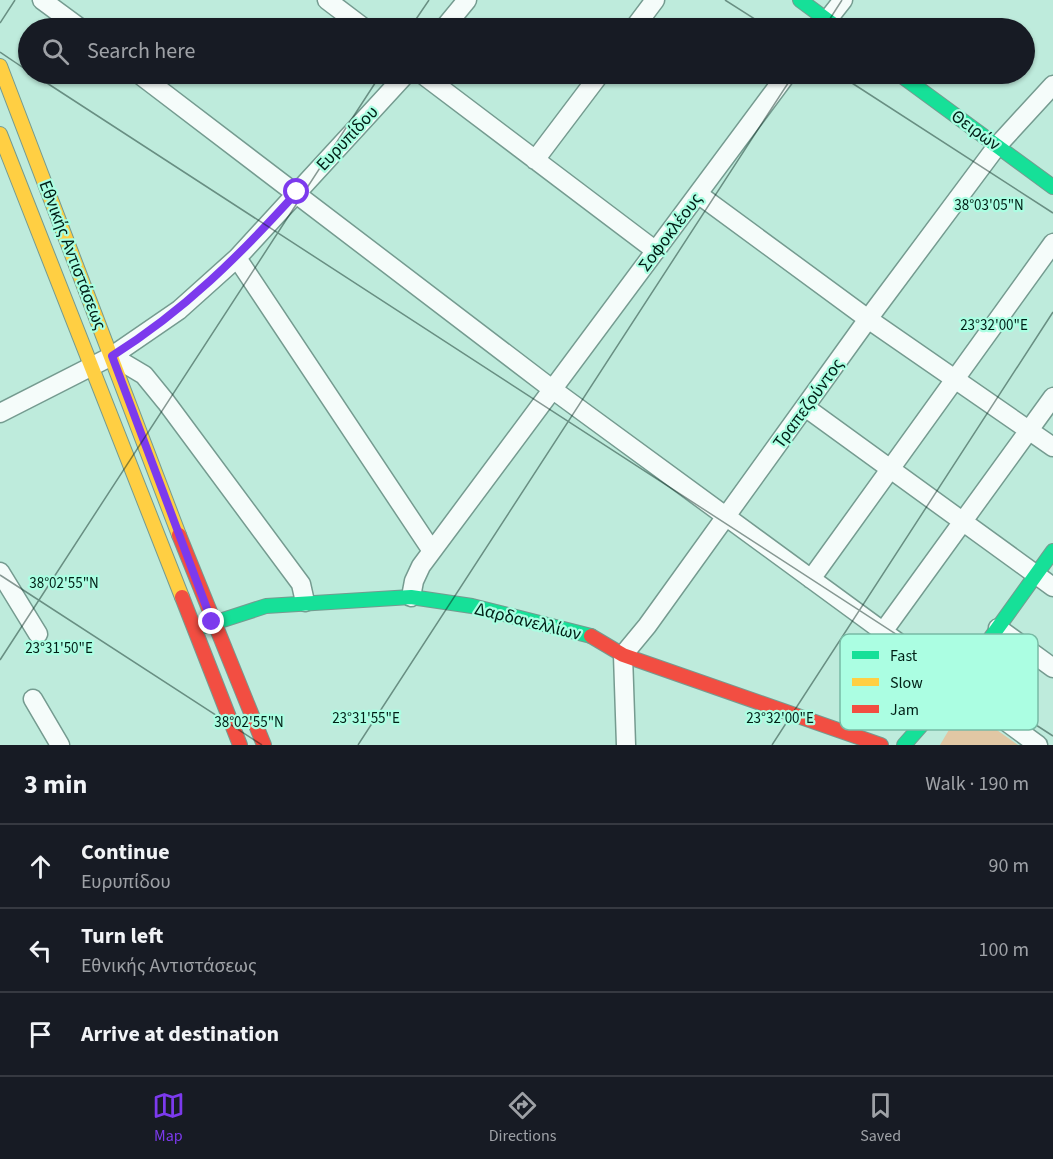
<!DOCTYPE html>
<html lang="en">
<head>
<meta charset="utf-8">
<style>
  :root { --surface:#171b24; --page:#242831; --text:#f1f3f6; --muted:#9ea1a6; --line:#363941; --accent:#7c3aed }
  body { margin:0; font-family:"Source Sans 3",sans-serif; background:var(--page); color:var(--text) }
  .stop { position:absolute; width:18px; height:18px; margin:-14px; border:4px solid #7c3aed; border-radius:50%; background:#fff }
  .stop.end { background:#7c3aed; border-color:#fff; box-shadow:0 2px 6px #0008 }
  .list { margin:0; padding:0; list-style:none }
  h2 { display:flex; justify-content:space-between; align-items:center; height:78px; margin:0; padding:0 24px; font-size:26px }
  h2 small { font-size:20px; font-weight:400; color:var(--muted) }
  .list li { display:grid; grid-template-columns:39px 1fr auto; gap:18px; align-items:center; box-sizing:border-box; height:84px; padding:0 24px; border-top:2px solid var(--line) }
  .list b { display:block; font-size:22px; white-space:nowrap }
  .list p { margin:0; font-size:20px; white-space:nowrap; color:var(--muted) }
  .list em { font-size:20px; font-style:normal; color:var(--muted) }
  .icon { flex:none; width:33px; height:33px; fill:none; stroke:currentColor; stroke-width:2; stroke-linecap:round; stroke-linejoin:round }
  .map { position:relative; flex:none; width:1053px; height:745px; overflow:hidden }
  .search { position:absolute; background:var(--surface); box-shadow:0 2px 4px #0004; left:18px; right:18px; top:18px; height:66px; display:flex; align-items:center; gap:15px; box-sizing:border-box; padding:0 21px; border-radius:33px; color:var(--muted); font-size:22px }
  .sheet { height:330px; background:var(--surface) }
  nav { display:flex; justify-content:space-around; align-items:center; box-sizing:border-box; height:84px; border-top:2px solid var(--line); background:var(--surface); font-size:16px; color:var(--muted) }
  nav a { display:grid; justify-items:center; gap:3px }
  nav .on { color:var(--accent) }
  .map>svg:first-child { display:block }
  .green { fill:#e1c7a4 }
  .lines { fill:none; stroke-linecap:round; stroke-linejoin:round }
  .street-casing { stroke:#759b90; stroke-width:21 }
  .fast-casing { stroke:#759b90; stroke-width:16 }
  .slow-casing { stroke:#759b90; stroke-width:16 }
  .jam-casing { stroke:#759b90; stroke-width:16 }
  .street { stroke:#f5fcfa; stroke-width:18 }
  .fast { stroke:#16e098; stroke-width:14 }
  .slow { stroke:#ffcf43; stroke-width:14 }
  .jam { stroke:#f24e42; stroke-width:14 }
  .route { stroke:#7c3aed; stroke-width:8 }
  .ticks { fill:none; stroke:#001f16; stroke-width:1.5; stroke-opacity:0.45 }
  .labels { text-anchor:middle; stroke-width:4.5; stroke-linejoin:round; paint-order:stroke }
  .street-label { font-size:18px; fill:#001f16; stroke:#abfee2 }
  .key { fill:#abfee2; stroke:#78bba5; stroke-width:1.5 }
  .key-label { font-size:16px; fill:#001f16 }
  .ticks-label { font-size:15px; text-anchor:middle; fill:#001f16; stroke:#abfee2; stroke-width:4.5; stroke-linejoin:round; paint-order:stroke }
</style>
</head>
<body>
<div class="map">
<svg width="1053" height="745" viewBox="0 0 1053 745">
  <rect width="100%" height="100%" fill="#beebdc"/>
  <path class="green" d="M963,706l55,39h-78z"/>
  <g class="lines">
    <defs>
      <path id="street" d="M42,0l38,28
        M327,0l37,28
        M444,28l23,-28
        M634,28l21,-28
        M821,28l22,-28
        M139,74l413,315 486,356
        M422,74l234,177
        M535,160l65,-86
        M698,194l170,125 185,128
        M237,258l195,293
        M112,356l32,19 22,27 135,182 4,18
        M805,407l248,180
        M0,413l112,-57 67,-46 58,-52 169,-184
        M0,572l38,62
        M811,579l242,-336
        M411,597l3,-16 7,-15 366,-492
        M998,628l55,40
        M882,633l171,-236
        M33,699l27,46
        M626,745l-3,-90 24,-29 221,-307 129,-173 56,-61"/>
      <path id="fast" d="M800,0l38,28
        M899,74l154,113
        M195,629l71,-23 145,-9 61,9 119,30
        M904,745l52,-59 97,-135"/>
      <path id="slow" d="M0,66l179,469
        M0,134l182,463"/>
      <path id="jam" d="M179,535l85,210
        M182,597l58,148
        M591,636l32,19 258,90"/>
    </defs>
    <use href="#street" class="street-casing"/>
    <use href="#fast" class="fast-casing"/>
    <use href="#slow" class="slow-casing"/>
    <use href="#jam" class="jam-casing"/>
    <use href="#street" class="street"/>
    <use href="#fast" class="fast"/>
    <use href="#slow" class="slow"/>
    <use href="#jam" class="jam"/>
  </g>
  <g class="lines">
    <path class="route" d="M212,622l-100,-266c73,-46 127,-100 185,-164"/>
  </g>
  <path class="ticks" d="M725,0l44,28M0,23l15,-23M410,28l19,-28M824,28l18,-28M0,52l28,19M33,74l1020,662M838,74l215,139M0,575l262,170M0,660l381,-586M358,745l436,-671M772,745l281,-433"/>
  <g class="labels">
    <g class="street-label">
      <text transform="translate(976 130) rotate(36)" y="6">Θειρών</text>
      <text transform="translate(347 138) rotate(-47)" y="6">Ευρυπίδου</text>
      <text transform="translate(670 232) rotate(-53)" y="6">Σοφοκλέους</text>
      <text transform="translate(73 255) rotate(69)" y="6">Εθνικής Αντιστάσεως</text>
      <text transform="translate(808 403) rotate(-54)" y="6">Τραπεζούντος</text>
      <text transform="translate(528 621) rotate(14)" y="6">Δαρδανελλίων</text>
    </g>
  </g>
  <rect x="840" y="634" width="198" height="96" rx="9" class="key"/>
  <rect x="852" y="651" width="27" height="8" fill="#16e098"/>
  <rect x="852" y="678" width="27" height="8" fill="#ffcf43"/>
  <rect x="852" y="705" width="27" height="8" fill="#f24e42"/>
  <g class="key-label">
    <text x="890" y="661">Fast</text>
    <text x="890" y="688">Slow</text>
    <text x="890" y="715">Jam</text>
  </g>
  <g class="ticks-label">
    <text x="989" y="210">38°03'05"N</text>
    <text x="994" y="330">23°32'00"E</text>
    <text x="64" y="588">38°02'55"N</text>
    <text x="59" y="653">23°31'50"E</text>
    <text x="366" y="723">23°31'55"E</text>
    <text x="780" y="723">23°32'00"E</text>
    <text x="249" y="727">38°02'55"N</text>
  </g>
</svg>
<div class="stop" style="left:297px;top:192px"></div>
<div class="stop end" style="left:212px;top:622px"></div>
<div class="search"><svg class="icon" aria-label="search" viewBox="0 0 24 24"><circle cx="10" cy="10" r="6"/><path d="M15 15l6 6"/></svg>Search here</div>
</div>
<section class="sheet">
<h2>3 min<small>Walk · 190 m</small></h2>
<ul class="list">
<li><svg class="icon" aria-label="ahead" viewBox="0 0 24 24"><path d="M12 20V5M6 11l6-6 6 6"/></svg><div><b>Continue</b><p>Ευρυπίδου</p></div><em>90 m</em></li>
<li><svg class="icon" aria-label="left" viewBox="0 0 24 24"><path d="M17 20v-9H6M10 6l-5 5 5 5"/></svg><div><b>Turn left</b><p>Εθνικής Αντιστάσεως</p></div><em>100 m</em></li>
<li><svg class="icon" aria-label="arrive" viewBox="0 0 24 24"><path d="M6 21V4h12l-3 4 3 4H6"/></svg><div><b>Arrive at destination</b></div></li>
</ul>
</section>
<nav>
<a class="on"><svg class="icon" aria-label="map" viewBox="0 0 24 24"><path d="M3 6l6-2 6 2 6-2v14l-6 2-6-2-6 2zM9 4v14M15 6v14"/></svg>Map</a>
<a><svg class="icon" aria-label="directions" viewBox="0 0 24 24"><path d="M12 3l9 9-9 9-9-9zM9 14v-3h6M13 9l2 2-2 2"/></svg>Directions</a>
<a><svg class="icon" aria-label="saved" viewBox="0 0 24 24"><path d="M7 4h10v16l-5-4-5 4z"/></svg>Saved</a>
</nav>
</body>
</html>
